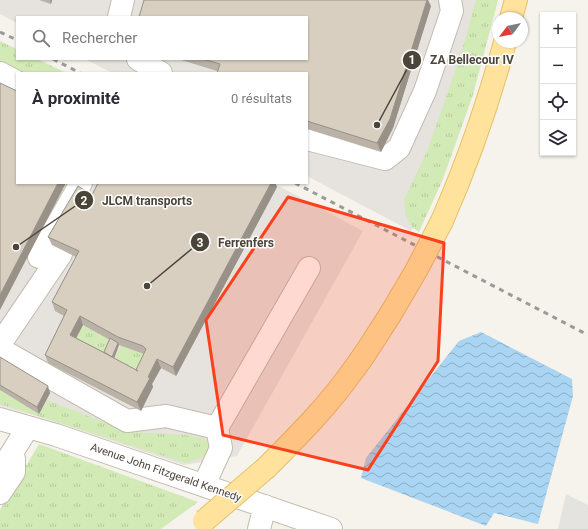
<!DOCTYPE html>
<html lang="fr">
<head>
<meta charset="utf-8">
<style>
  :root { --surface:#fff; --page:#f7f7f7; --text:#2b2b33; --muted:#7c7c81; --line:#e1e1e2 }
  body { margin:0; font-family:Roboto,sans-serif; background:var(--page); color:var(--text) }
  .controls { position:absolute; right:12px; top:12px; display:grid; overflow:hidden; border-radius:0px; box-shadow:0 1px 3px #0004 }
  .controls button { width:36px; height:36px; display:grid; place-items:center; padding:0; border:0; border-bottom:1px solid var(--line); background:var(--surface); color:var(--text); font:20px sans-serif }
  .compass { position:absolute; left:492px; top:12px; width:36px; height:36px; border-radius:50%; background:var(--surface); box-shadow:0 1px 3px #0004; rotate:238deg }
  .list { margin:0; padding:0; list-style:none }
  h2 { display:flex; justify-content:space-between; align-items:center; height:52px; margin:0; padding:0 16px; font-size:17px }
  h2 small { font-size:13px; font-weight:400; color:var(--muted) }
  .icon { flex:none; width:22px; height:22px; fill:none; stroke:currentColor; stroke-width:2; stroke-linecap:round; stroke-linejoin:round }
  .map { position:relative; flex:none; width:588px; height:529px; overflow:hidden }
  .search { position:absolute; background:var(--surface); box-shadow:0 1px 3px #0004; left:16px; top:16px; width:292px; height:44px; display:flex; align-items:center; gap:10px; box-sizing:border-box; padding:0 14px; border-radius:0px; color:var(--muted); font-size:15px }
  .panel { position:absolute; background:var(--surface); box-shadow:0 1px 3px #0004; left:16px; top:72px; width:292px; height:112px; border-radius:0px }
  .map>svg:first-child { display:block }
  .industrial { fill:#e6e2dd }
  .grass { fill:url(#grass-tufts) }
  .parking { fill:#e5e3e0 }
  .water { fill:url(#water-waves) }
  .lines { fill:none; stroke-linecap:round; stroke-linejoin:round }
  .minor-casing { stroke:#c2bbae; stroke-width:24 }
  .major-casing { stroke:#e6c16a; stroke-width:24 }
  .minor { stroke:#fff; stroke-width:22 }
  .major { stroke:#ffe39c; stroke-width:22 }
  .rail { stroke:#9a9a9a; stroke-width:3; stroke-dasharray:5 5; stroke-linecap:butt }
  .major-bridge-casing { stroke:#e6c16a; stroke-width:24; stroke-linecap:butt }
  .major-bridge { stroke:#ffe39c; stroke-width:22 }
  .wall { fill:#bab2a6; fill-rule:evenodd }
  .shaded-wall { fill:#979187 }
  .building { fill:#d8cfc1; stroke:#979187; fill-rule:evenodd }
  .marked { fill:#fc3f1d; fill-opacity:0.2; stroke:#fc3f1d; stroke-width:3; stroke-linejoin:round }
  .labels { text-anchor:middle; stroke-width:3; stroke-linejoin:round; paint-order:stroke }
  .street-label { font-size:11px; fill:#4b4439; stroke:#fff }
  .leader { fill:none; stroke:#4b4439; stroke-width:1.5 }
  .callout-dot { fill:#4b4439; stroke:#fff; stroke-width:1.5 }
  .mark-label { font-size:12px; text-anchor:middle; font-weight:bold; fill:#fff }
  .callout-label { font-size:12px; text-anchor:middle; font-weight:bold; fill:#4b4439; stroke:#fff; stroke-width:3; stroke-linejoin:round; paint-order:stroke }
</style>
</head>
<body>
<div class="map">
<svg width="588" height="529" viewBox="0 0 588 529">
  <defs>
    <pattern id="grass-tufts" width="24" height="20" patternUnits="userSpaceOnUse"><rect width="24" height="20" fill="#d2eab5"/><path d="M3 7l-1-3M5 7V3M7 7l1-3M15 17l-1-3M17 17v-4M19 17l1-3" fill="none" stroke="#b6ca9c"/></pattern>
    <pattern id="water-waves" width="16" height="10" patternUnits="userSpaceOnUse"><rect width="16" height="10" fill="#a9d4f2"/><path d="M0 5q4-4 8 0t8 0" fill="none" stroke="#8caec5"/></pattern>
  </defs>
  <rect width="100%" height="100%" fill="#f6f3ec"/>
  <path class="industrial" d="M0,0h477l-48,203 -18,28 -104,-55v-103h-195l-27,-14h222v-42h-290v6l-17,-9z
    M0,41l17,8v10h20l30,14h-50v110h256l90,48 -126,225 -53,9 -140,-47 -44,-12z"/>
  <path class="grass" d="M476,0h22l-25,95 -30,84 -24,53 -6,-4 -7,-11 -2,-17 24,-51 34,-98z
    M0,41l17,9v9h20l29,14h-49l-17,-7z
    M83,325l28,16 -8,18 -30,-15z
    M121,346l26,9 -9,22 -26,-13z
    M0,390l39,24 8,-14 82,32 56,3 21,4 4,6 -4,11 -20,7 -186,-59z
    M39,444l159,58 -37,27h-161v-19z"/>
  <path class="parking" d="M566,494l22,11v24h-30z"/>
  <path class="water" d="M481,332l91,47 1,17 -35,128 -44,-11 -8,13 -125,-48 5,-20 93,-117z"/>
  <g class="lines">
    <defs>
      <path id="minor" d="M119,17l4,-17
        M138,59l23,14
        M0,73l17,9
        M307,139l78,20 14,-11 26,-57 27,-80 -2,-11
        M39,257l42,-74
        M0,344l61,-90
        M0,349l127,72 39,-5 51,12
        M0,419l56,16 275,94
        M0,472l28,-45
        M204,485l17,-37 -4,-20 92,-160
        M0,493l14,-21v-13
        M259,529l6,-23"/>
      <path id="major" d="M511,18l5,-18
        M442,221c26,-59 46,-117 63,-179
        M266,468c31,-31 63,-63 88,-99 13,-17 24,-36 36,-54"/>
    </defs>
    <use href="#minor" class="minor-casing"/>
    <use href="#major" class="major-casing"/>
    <use href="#minor" class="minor"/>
    <use href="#major" class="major"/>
    <path class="rail" d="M0,32l17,8
      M53,59l27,14
      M295,183l293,152"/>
    <defs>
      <path id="major-bridge" d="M390,315l27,-46 25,-48
        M204,521l62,-53"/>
    </defs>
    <use href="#major-bridge" class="major-bridge-casing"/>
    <use href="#major-bridge" class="major-bridge"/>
  </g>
  <path class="wall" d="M39,0h13l-1,4z
    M431,6l-38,122 -12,24 -74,-23v-56l-90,-2 -39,-12h129z
    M98,183h177l2,4 -101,189 -15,-8 -9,16 1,3 -12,24 -93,-48 -3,-8 19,-39 -9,-5 -3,-9 24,-45 -24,-12 -4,-8 44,-42zM83,325l27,15 -6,12 -28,-14zM119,345l25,9 -7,17 -23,-13z
    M0,357l50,36 -11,21 -39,-24z"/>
  <path class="shaded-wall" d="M50,0h2l-1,4z
    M427,0h1l3,6 -38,122 -12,24 -4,-9z
    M58,183h8l-66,127v-15z
    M271,183h4l2,4 -101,189 -3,-9z
    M80,316l3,9 -10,19 -3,-9z
    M118,343l1,2 -7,19 -1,-2z
    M157,359l4,9 -9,16 1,3 -12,24 -4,-9 11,-25z
    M48,386l2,7 -11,21 -2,-7z"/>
  <path class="building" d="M144,0h283l-37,119 -13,24 -70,-22v-48h-90l3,-9 -17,-5h104v-42h-168z
    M0,83l17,8v92h41l-58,112z
    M98,183h173l-98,184 -16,-8 -9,18 2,1 -13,24 -92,-47 22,-45 -15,-8 27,-51 -31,-14 30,-51 14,9zM80,316l38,21 25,9 3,3 -10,21 2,1 -39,-21 -29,-15z
    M110,338l8,5 -6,14 -8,-5z
    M0,357l48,29 -11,21 -37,-22z"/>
  <path class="marked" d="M288,197l156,46 -6,118 -70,109 -145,-35 -17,-115z"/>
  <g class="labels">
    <g class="street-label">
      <text transform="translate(166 472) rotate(19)" y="4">Avenue John Fitzgerald Kennedy</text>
    </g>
  </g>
  <path class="leader" d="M377 125L412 60M16 247L84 200M147 286L200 242"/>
  <g class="callout-dot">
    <circle cx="377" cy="125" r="4"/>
    <circle cx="16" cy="247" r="4"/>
    <circle cx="147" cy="286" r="4"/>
    <circle cx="412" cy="60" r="10"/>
    <circle cx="84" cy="200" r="10"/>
    <circle cx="200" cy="242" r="10"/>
  </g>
  <g class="mark-label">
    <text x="412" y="64">1</text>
    <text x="84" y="205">2</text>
    <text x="200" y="247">3</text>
  </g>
  <g class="callout-label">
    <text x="472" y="64">ZA Bellecour IV</text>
    <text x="147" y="205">JLCM transports</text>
    <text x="246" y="247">Ferrenfers</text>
  </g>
</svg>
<div class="controls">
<button>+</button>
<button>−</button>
<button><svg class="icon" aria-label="locate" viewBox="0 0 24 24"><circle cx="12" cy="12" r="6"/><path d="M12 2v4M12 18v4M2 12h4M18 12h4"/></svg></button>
<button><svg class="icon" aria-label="layers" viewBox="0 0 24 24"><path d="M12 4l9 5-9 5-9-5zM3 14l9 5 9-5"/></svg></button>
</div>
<svg class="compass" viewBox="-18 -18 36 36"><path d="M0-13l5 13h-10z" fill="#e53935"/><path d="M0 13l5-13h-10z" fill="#7c7c81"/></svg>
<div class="search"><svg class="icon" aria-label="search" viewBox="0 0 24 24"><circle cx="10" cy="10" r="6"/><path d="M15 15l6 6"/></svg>Rechercher</div>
<section class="panel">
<h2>À proximité<small>0 résultats</small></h2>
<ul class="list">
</ul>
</section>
</div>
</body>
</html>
